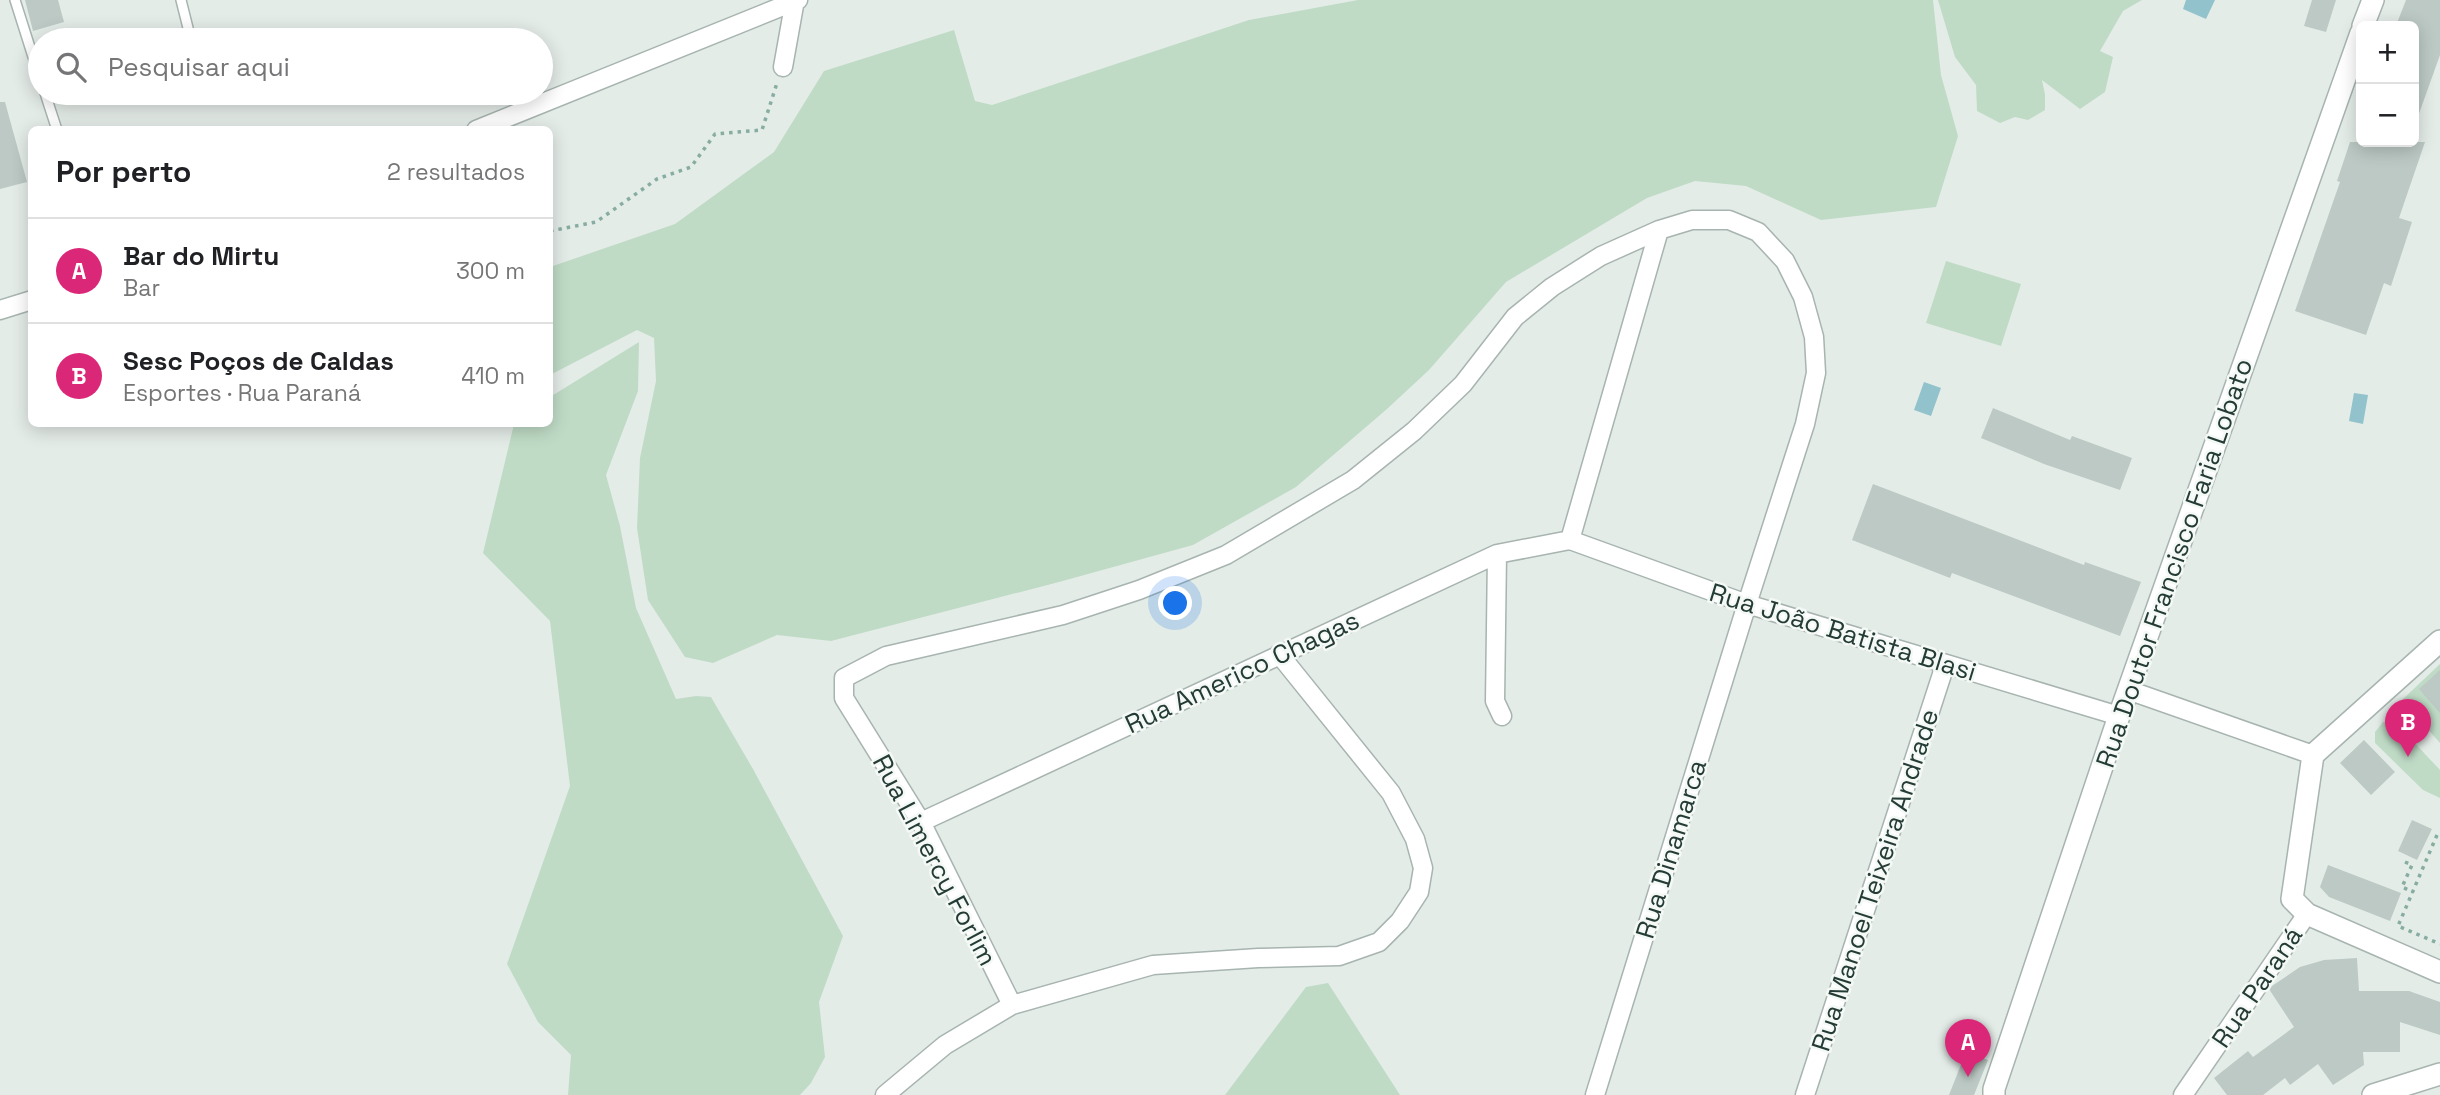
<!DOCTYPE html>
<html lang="pt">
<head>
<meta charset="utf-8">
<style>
  :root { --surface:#fff; --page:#f6f6f6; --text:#202124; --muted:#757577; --line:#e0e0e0; --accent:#db2777 }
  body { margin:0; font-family:"Space Grotesk",sans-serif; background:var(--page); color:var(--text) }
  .controls { position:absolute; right:21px; top:21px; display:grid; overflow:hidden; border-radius:10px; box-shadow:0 4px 18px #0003 }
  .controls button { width:63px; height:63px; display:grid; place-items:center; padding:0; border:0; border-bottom:2px solid var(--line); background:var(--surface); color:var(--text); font:35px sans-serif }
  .you { position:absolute; left:1176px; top:604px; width:24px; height:24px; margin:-18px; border:5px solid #fff; border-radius:50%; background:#1a73e8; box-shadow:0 0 0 10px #1a73e833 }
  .badge { display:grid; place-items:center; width:46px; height:46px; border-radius:50%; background:var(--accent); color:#fff; font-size:23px; font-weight:700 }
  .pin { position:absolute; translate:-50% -58px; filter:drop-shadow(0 2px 4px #0008) }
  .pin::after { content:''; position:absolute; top:37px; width:24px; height:21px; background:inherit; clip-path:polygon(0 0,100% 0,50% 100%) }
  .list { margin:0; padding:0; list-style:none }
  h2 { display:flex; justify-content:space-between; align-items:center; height:91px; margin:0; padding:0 28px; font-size:30px }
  h2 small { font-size:23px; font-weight:400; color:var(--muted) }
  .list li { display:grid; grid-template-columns:46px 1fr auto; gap:21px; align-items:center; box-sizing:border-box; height:105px; padding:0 28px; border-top:2px solid var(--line) }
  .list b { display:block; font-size:26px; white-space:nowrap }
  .list p { margin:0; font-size:23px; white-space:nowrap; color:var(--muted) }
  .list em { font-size:23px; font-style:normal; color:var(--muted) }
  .icon { flex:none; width:38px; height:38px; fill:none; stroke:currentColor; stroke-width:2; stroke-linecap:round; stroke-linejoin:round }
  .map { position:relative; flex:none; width:2440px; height:1095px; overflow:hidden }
  .search { position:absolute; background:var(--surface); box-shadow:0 4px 18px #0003; left:28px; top:28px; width:525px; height:77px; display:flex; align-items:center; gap:18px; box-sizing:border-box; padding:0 24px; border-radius:38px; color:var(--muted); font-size:26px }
  .panel { position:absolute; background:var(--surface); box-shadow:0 4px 18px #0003; left:28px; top:126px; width:525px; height:301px; border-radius:10px }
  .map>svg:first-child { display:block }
  .green { fill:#bfdbc6 }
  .water { fill:#92c2cb }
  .building { fill:#bcc9c4 }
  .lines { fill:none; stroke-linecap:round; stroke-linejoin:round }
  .service-casing { stroke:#a7b4af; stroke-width:12 }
  .minor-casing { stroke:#a7b4af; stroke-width:21 }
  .tertiary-casing { stroke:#a7b4af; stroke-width:24 }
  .path { stroke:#87aca1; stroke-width:3.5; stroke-dasharray:3.5 5; stroke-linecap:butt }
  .service { stroke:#fff; stroke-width:9 }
  .minor { stroke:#fff; stroke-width:18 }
  .tertiary { stroke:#fff; stroke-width:21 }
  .labels { text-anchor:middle; stroke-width:5; stroke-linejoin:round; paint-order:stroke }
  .street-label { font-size:26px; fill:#253c36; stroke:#f4f9f6 }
</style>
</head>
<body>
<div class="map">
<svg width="2440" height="1095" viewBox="0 0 2440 1095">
  <rect width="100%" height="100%" fill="#e4ece8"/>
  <path class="green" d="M1358,0h575l8,75 17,61 -22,71 -115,13 -75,-34 -51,-5 -48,17 -141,84 -77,88 -42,39 -91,78 -103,58 -134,37 -228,59 -54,-6 -64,28 -28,-6 -37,-57 -11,-72 3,-70 16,-77 -2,-43 -17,-8 -87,45v-108l125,-43 99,-72 50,-81 130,-41 21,71 17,4 257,-85z
    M1938,0h204l-19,11 -23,40 13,6 -8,35 -25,17 -38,-29 3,15v15l-17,10 -13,-3 -15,6 -23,-12 -1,-26 -21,-28z
    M1946,261l75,23 -20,62 -75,-23z
    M639,342l-1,49 -32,84 14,51 16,82 40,91 20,-3 15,1 42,72 90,167 -24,66 6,55 -14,26 -11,12h-232l3,-40 -33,-33 -31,-58 63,-178 -20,-165 -67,-68 31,-129h36v-27z
    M2440,664v79l-38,-43z
    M2383,722h12l45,48v28l-17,-8 -48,-47v-11z
    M1328,983l72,112h-175l81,-108z"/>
  <path class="water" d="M2186,0h29l-9,19 -23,-10z
    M1924,382l17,6 -10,28 -17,-6z
    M2354,393l14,2 -5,29 -14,-3z"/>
  <path class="building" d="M25,0h33l6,22 -31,9z
    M2312,0h24l-10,32 -22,-6z
    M2406,0h34v55l-24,67h-2v-96l-17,-3z
    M0,102h5l22,80 -27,7z
    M2350,142h75l-26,76 13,4 -21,64 -7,-3 -18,52 -71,-24 45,-129 -3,-1z
    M1993,408l77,32 2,-4 60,22 -12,32 -76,-26 -63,-26z
    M1873,484l211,81 1,-3 56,20 -21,54 -168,-63 -2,5 -98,-38z
    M2440,670v43l-21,-24z
    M2364,740l31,32 -24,23 -31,-32z
    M2412,820l20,9 -15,31 -19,-9z
    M2328,865l73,28 -11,28 -61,-24 -9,-10z
    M2357,958l2,33h50l31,11v33l-40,-13v30h-37l1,13 -31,20 -15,-21 -28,21 -5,-7 -22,17h-36l-13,-17 34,-27 5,6 41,-30 -25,-38 3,-3 28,-19 24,-7z
    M1966,1052l22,8 -14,35h-25z"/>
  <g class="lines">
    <defs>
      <path id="service" d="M15,0l25,79
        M181,0l10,40
        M45,93l12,37"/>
      <path id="minor" d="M783,67l12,-67
        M476,130l322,-130
        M0,310l32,-10
        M1570,540l177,64 372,112
        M1570,540l89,-310
        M1497,554l-2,147 7,15
        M2128,690l185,65
        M921,822l576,-268 73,-14
        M1012,1005l-91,-183 -77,-124v-20l42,-22 177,-41 76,-25 87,-35 127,-75 61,-49 49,-47 52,-67 37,-30 49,-31 58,-26 33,-10h37l29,12 27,29 18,36 11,40 2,36 -11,51 -58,180 -152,491
        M885,1095l60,-50 67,-40 141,-40 105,-7 81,-2 40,-14 21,-21 19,-29 4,-24 -8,-29 -24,-46 -112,-139
        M1805,1095l140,-430
        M2183,1095l124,-181"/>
      <path id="tertiary" d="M2363,26l10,-26
        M2440,641l-127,114 -21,144 15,15 133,58
        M1994,1095v-6l125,-373 242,-683
        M2373,1095l67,-21"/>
    </defs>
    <use href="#service" class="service-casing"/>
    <use href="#minor" class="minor-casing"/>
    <use href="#tertiary" class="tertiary-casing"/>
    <path class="path" d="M550,231l46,-9 61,-43 34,-12 24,-33 47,-4 15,-47
      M2437,835l-39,91 42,18
      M2405,862l7,3 -10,22 11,5"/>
    <use href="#service" class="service"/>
    <use href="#minor" class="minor"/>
    <use href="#tertiary" class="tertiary"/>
  </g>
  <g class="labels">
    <g class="street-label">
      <text transform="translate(2174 563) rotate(-71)" y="9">Rua Doutor Francisco Faria Lobato</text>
      <text transform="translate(1843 632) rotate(17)" y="9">Rua João Batista Blasi</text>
      <text transform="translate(1242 672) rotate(-25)" y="9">Rua Americo Chagas</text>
      <text transform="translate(1671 849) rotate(-73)" y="9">Rua Dinamarca</text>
      <text transform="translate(935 860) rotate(62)" y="9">Rua Limercy Forlim</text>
      <text transform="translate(1875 880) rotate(-72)" y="9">Rua Manoel Teixeira Andrade</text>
      <text transform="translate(2257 987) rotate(-56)" y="9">Rua Paraná</text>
    </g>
  </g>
</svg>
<div class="controls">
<button>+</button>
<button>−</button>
</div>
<div class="you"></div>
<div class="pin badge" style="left:1968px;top:1077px">A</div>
<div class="pin badge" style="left:2408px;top:757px">B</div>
<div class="search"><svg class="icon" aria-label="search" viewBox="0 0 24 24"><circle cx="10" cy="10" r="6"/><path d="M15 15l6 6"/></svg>Pesquisar aqui</div>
<section class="panel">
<h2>Por perto<small>2 resultados</small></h2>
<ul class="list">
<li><span class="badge">A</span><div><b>Bar do Mirtu</b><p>Bar</p></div><em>300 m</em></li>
<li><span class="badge">B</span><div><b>Sesc Poços de Caldas</b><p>Esportes · Rua Paraná</p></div><em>410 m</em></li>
</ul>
</section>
</div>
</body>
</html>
